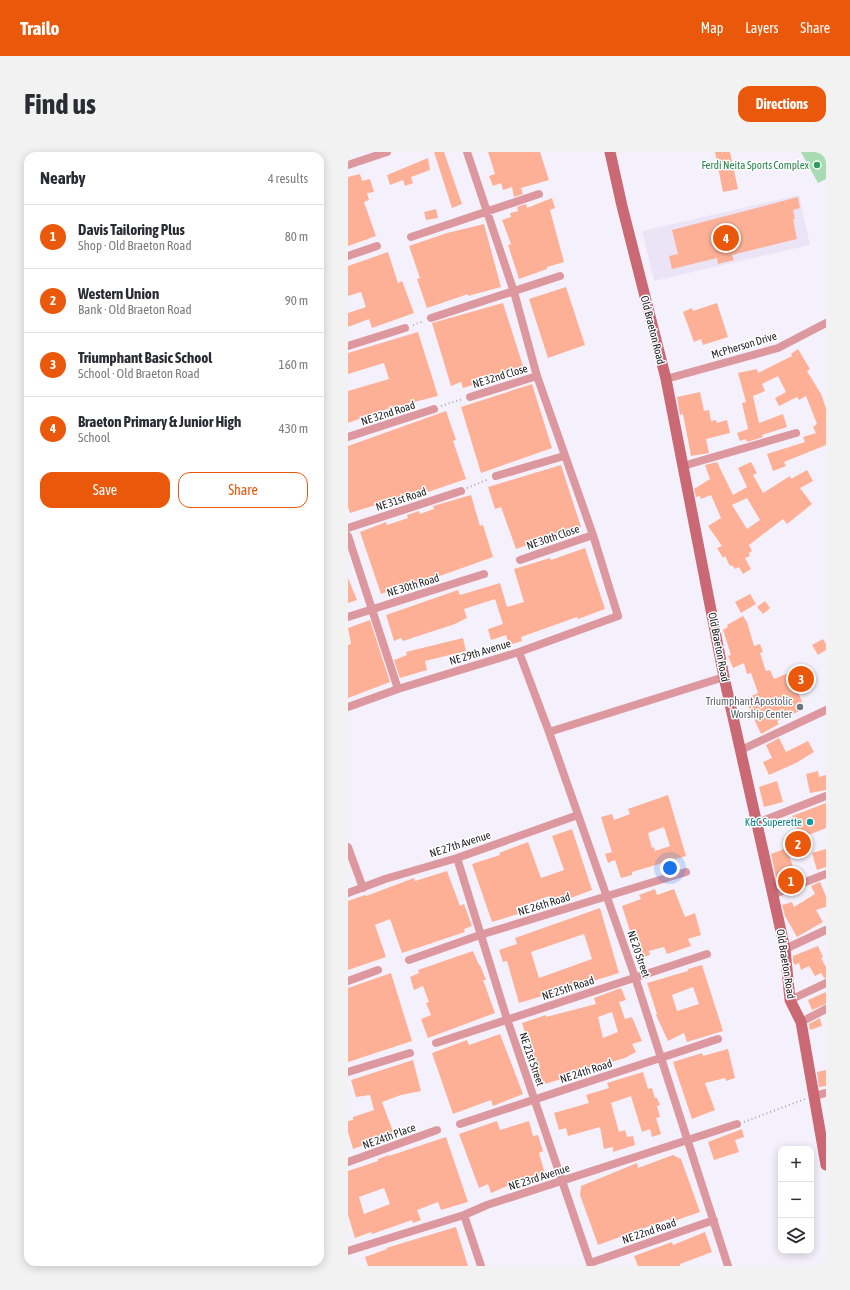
<!DOCTYPE html>
<html lang="en">
<head>
<meta charset="utf-8">
<style>
  :root { --surface:#fff; --page:#f2f2f3; --text:#2b2b33; --muted:#7c7c81; --line:#e1e1e2; --accent:#ea580c }
  body { margin:0; font-family:"Asap Condensed",sans-serif; background:var(--page); color:var(--text) }
  .controls { position:absolute; right:12px; bottom:12px; display:grid; overflow:hidden; border-radius:8px; box-shadow:0 2px 10px #0003 }
  .controls button { width:36px; height:36px; display:grid; place-items:center; padding:0; border:0; border-bottom:1px solid var(--line); background:var(--surface); color:var(--text); font:20px sans-serif }
  .you { position:absolute; left:322px; top:716px; width:14px; height:14px; margin:-10px; border:3px solid #fff; border-radius:50%; background:#1a73e8; box-shadow:0 0 0 6px #1a73e833 }
  .badge { display:grid; place-items:center; width:26px; height:26px; border-radius:50%; background:var(--accent); color:#fff; font-size:13px; font-weight:700 }
  .pin { position:absolute; translate:-50% -50%; border:2px solid #fff; box-shadow:0 1px 4px #0006 }
  .list { margin:0; padding:0; list-style:none }
  h2 { display:flex; justify-content:space-between; align-items:center; height:52px; margin:0; padding:0 16px; font-size:17px }
  h2 small { font-size:13px; font-weight:400; color:var(--muted) }
  .list li { display:grid; grid-template-columns:26px 1fr auto; gap:12px; align-items:center; box-sizing:border-box; height:64px; padding:0 16px; border-top:1px solid var(--line) }
  .list b { display:block; font-size:15px; white-space:nowrap }
  .list p { margin:0; font-size:13px; white-space:nowrap; color:var(--muted) }
  .list em { font-size:13px; font-style:normal; color:var(--muted) }
  .actions { display:flex; gap:8px; padding:12px 16px }
  .actions a { flex:1; padding:9px 0; border:1px solid var(--accent); border-radius:12px; text-align:center; font-size:14px; color:var(--accent) }
  .actions .main { background:var(--accent); color:#fff }
  .icon { flex:none; width:22px; height:22px; fill:none; stroke:currentColor; stroke-width:2; stroke-linecap:round; stroke-linejoin:round }
  .map { position:relative; flex:none; width:478px; height:1114px; overflow:hidden; border-radius:12px }
  header { display:flex; align-items:center; gap:24px; box-sizing:border-box; height:56px; padding:0 20px; background:var(--accent); color:#fff }
  header strong { font-size:19px }
  nav { display:flex; gap:22px; margin-inline-start:auto; font-size:14px }
  .intro { display:flex; align-items:center; justify-content:space-between; box-sizing:border-box; height:96px; padding:0 24px }
  h1 { margin:0; font-size:28px }
  .button { padding:10px 18px; border-radius:12px; background:var(--accent); color:#fff; font-size:14px; font-weight:700 }
  main { display:flex; gap:24px; padding:0 24px }
  aside { flex:1; background:var(--surface); border-radius:12px; box-shadow:0 2px 10px #0003 }
  .map>svg:first-child { display:block }
  .built { fill:#ebe4f6 }
  .green { fill:#a8dbb1 }
  .building { fill:#feb097; fill-rule:evenodd }
  .lines { fill:none; stroke-linecap:round; stroke-linejoin:round }
  .path { stroke:#aba8b1; stroke-width:2; stroke-dasharray:1 3; stroke-linecap:butt }
  .street { stroke:#dc989e; stroke-width:8 }
  .secondary { stroke:#ca6874; stroke-width:11 }
  .leisure-dot { fill:#2e9e5b; stroke:#fff; stroke-width:1.5 }
  .worship-dot { fill:#6b7280; stroke:#fff; stroke-width:1.5 }
  .culture-dot { fill:#0f9aa8; stroke:#fff; stroke-width:1.5 }
  .labels { text-anchor:middle; stroke-width:3; stroke-linejoin:round; paint-order:stroke }
  .leisure-label { font-size:11px; fill:#27864d; stroke:#fff; text-anchor:end }
  .street-label { font-size:11px; fill:#1f1e22; stroke:#fff }
  .worship-label { font-size:11px; fill:#5b616d; stroke:#fff; text-anchor:end }
  .culture-label { font-size:11px; fill:#0d838f; stroke:#fff; text-anchor:end }
</style>
</head>
<body>
<header>
<strong>Trailo</strong>
<nav><a>Map</a><a>Layers</a><a>Share</a></nav>
</header>
<div class="intro"><h1>Find us</h1><a class="button">Directions</a></div>
<main>
<aside>
<h2>Nearby<small>4 results</small></h2>
<ul class="list">
<li><span class="badge">1</span><div><b>Davis Tailoring Plus</b><p>Shop · Old Braeton Road</p></div><em>80 m</em></li>
<li><span class="badge">2</span><div><b>Western Union</b><p>Bank · Old Braeton Road</p></div><em>90 m</em></li>
<li><span class="badge">3</span><div><b>Triumphant Basic School</b><p>School · Old Braeton Road</p></div><em>160 m</em></li>
<li><span class="badge">4</span><div><b>Braeton Primary &amp; Junior High</b><p>School</p></div><em>430 m</em></li>
</ul>
<div class="actions"><a class="main">Save</a><a>Share</a></div>
</aside>
<div class="map">
<svg width="478" height="1114" viewBox="0 0 478 1114">
  <rect width="100%" height="100%" fill="#f5f1fc"/>
  <path class="built" d="M451,43l11,50 -156,36 -12,-50z"/>
  <path class="green" d="M453,0h25v27l-8,4z"/>
  <path class="building" d="M86,0h10l18,52 -10,4z
    M140,0h52l9,28 -28,8 2,6 -9,3 -2,-10 -9,3 -2,-7 -8,3 -4,-10 6,-2z
    M367,0h15l8,37 -15,3z
    M80,6l2,12 -19,7 2,6 -8,3 -2,-6 -13,5 -3,-10z
    M12,22l2,7 8,-2 4,13 -7,1 2,7 -5,2 12,34 -28,10v-69z
    M450,45l2,11 -7,2 2,9h-2l4,20 -65,16 2,5 -16,4 -1,-6 -45,11 -3,-13 9,-2 -6,-24z
    M204,46l3,10 -5,2 14,52 -17,5v2l-28,10 -11,-34 3,-1 -9,-24 9,-3 -1,-4 8,-2 -1,-4 9,-3 1,4z
    M88,57l2,9 -12,2 -2,-8z
    M136,72l17,63 -33,9v-2l-41,14 -10,-29 3,-1 -11,-32 38,-13z
    M40,100l10,31 4,-2 12,32 -42,15 -3,-9 -21,8v-14l18,-6 -5,-15 -13,4v-30z
    M218,135l19,58 -37,13 -19,-59z
    M155,151l20,63 -41,13 1,3 -20,6 -2,-6 -10,4 -19,-63z
    M369,151l11,34 -25,8 -2,-6 -7,3 -11,-30 9,-4 1,3z
    M70,180l20,64 -48,12 -42,15v-32l41,-12 -5,-16 -36,11v-21z
    M450,197l12,20 -3,2 14,23 5,14v37l-42,17 2,4 -13,5 -6,-17 38,-12 -2,-5 13,-4 -3,-6 4,-3 -11,-28 -7,4 -2,-3 -18,9 -4,-8 11,-6 -8,-16 -16,8 3,7 -12,5 6,27 24,-9 4,13 -25,8 1,2 -16,5 -1,-3 -6,2 -3,-8 11,-4 -6,-26 4,-1 -8,-29 19,-4 1,4 34,-17 -1,-2z
    M184,232l20,64 -71,25 -20,-66z
    M352,240l4,19 5,-1 2,11 5,-1 1,3 10,-3 3,13 -24,6 3,14 -18,3 -8,-42 -3,1 -3,-18z
    M98,259l10,29 -3,1 13,38 -38,13 -1,-3 -77,24 -2,-6v-61z
    M369,310l16,33 14,-8 -9,-19 13,-6 6,11 -4,2 10,18 27,-17 1,3 16,-9 6,11 -13,7 12,16 -25,20 -4,-5 -34,26 3,6 -3,2 1,3 -5,2 6,11 -8,5 -4,-7 -4,2 -3,-4 -2,1 -5,-10 -2,2 -6,-10 5,-2 -14,-20 13,-8 -10,-23 -10,4 -1,-3 -4,1 -2,-8 16,-10 -5,-14zM399,346l13,22 -13,9 -15,-24z
    M213,313l20,62 -65,22 -15,-42 -6,2 -7,-22z
    M123,343l9,31 3,-1 10,32 -73,26 -9,3 -1,-2 -29,10 -21,-62 26,-10 1,3 21,-7 -1,-3 12,-4 1,3 14,-5 -1,-3z
    M237,396l20,61 -27,10 -1,-2 -56,20 1,4 -13,4 -3,-10 -15,5 -3,-11 15,-5 -8,-25 -31,10 3,9 -12,6 -52,17 -2,-3 -7,3 -8,-26 72,-25 2,5 40,-12 7,24 17,-5 -10,-33 36,-11 1,2z
    M0,426l9,22 -9,3z
    M402,442l6,10 -15,9 -6,-11z
    M417,449l5,7 -7,6 -6,-7z
    M395,464l4,6 7,24 6,-2 3,8 -3,1 6,18 4,-1 4,9 24,-10 9,19 -9,4 5,12 -3,1 2,5 -25,11 2,3 -18,10 -16,-35 13,-6 -7,-20 -4,1 -3,-11 -11,5 -5,-12 3,-1 -8,-25 5,-3 -1,-2z
    M22,468l20,62 -42,16v-53l3,-1 -3,-16z
    M115,486l3,13 -41,10 2,9 -27,8 -6,-18 13,-5 -1,-3z
    M475,487l3,5v6l-8,5 -6,-10z
    M431,586l7,14 22,-11 6,11 -18,11 -27,12 -6,-13 9,-4 -6,-13z
    M470,619l1,6 7,-2v15l-16,3 -4,-19z
    M429,629l6,21 -19,5 -5,-20z
    M320,643l18,61 -54,16v3l-11,3 -6,-18 -7,3 -3,-9 7,-2 -11,-35 11,-3 2,6 16,-6 -2,-5zM316,675l6,19 -15,5 -1,-4 -2,1 -4,-15z
    M478,651v25l-25,10 -9,-22z
    M224,677l20,61 -40,15 -3,-9 -33,12 2,6 -26,8 -20,-58 28,-9 -1,-2 29,-11 13,36 23,-8 -12,-34z
    M439,696l10,32 -19,7 -7,-33z
    M478,697v18l-9,3 -5,-17z
    M99,719l13,35 4,-2 8,22 -8,3 1,3 -63,21 -12,-34 -15,6 11,32 -38,13v-69l17,-6 1,1 48,-18 1,3z
    M472,730l6,14v11l-10,3 7,12 -26,15 -12,-21 -3,-11 10,-3 2,5 21,-13 -4,-8z
    M307,737l2,6 17,-6 11,28 10,-4 6,22 -13,4 3,7 -24,8 -3,-7 -15,4 1,4 -9,3 -8,-28 -3,1 -8,-25 19,-7 -2,-4z
    M252,756l19,65 -29,9v-2l-41,15v-1l-30,9 -12,-42 -4,1 -4,-12 18,-6 -2,-6zM236,782l8,25 -53,19 -8,-26z
    M470,794l5,11 -2,1 5,9v11h-2l-3,-5 -6,3 -6,-10 -8,4 -2,-7 -4,2 -2,-3v-6z
    M125,799l6,14h1l6,15h-3l12,33 -67,25 -7,-19 10,-4 -5,-12 3,-1 -6,-16 -9,4 -4,-13 9,-4 -1,-3z
    M354,813l21,66 -36,11 -3,-9 -16,8 -12,-26 1,-1 -10,-31 41,-12v-2zM345,835l6,17 -22,7 -5,-16z
    M43,821l21,68 -64,21v-74z
    M273,836l5,12 -7,2 6,17 7,-2 10,24 -10,3 4,8 -11,6 -61,17 1,3 -24,7 -19,-62 24,-8v2l50,-13 -2,-6zM264,860l6,20 -15,6 -5,-21z
    M478,840v12l-14,6 -4,-10z
    M472,866l2,8 -12,4 -1,-6z
    M152,882l23,60 -30,12 -2,-6 -38,14 -21,-61 35,-13 2,5z
    M380,897l7,29 -9,3 -1,-3 -20,5 10,27 -23,9 -19,-57 29,-9 1,3z
    M65,908l8,31 -20,4 -19,7 13,35 -11,4 -1,-3 -30,11 -5,-17v-11l5,-1v-3l21,-7 -4,-15 -14,2 -5,-17z
    M478,918v16l-7,1 -2,-15z
    M295,920l5,17 4,-1 3,10h2l3,7 -3,1 3,11 -4,1 5,16 -9,3 -2,-8 -8,3 -11,-36 -20,7 8,29 6,-2 2,7 6,-1 2,9 -22,7v-5l-9,2 -4,-22 -32,9 -2,-8 -7,2 -5,-17 35,-10 -3,-8 23,-7 -2,-5z
    M149,969l3,9 29,-9 4,15 5,-1 5,16 -4,2 6,21 -25,8 -1,-1 -28,12 -3,-9 -9,4 -20,-54z
    M394,977l2,8 -9,3 4,12 -25,8 -6,-18z
    M98,985l22,65 -27,8 -3,-8 -21,8 4,10 -8,3 -1,-3 -40,14 -1,-2 -16,6 -7,-23v-44l30,-10v-2l11,-4v1zM36,1036l6,16 -26,10 -5,-17z
    M325,1003l8,4 19,53 -29,10 -2,-3 -71,26 -18,-50 1,-9 56,-23 1,5z
    M108,1075l12,39h-100l-3,-9 22,-8 -1,-1z
    M357,1080l7,20 -32,12v2h-42l-4,-10 38,-14 1,3z"/>
  <g class="lines">
    <path class="path" d="M65,173l11,-4
      M93,254l22,-7
      M119,336l22,-9
      M396,970l61,-23"/>
    <path class="street" d="M0,13l39,-13
      M63,85l128,-43
      M0,104l29,-10
      M83,166l129,-42
      M0,194l57,-18
      M318,227l112,-31 48,-25
      M122,245l67,-21
      M0,285l86,-28
      M335,314l113,-33
      M148,324l68,-20
      M0,376l113,-37
      M0,384l50,153
      M172,408l73,-25
      M0,465l136,-43
      M171,500l30,80 86,245 93,289
      M0,555l50,-18 121,-37 99,-36 -25,-81 -56,-159 -23,-84 -47,-140
      M201,580l175,-55
      M393,598l85,-40
      M409,671l69,-27
      M0,695l15,41
      M109,706l50,161 84,247
      M0,741l37,-14 72,-21 121,-43
      M424,743l54,-21
      M437,797l41,-19
      M61,808l71,-25 206,-63
      M0,829l30,-11
      M442,848l36,-17
      M453,870l25,-13
      M88,891l271,-89
      M0,920l62,-19
      M466,944l12,-3
      M112,972l258,-85
      M0,1010l89,-32
      M116,1063l17,51
      M0,1099l116,-36 23,-10 250,-81
      M242,1111l124,-43"/>
    <path class="secondary" d="M262,0l12,54 44,173 58,298 61,272 5,51 11,22 25,143"/>
  </g>
  <circle class="leisure-dot" cx="469" cy="13" r="4"/>
  <circle class="worship-dot" cx="452" cy="555" r="4"/>
  <circle class="culture-dot" cx="462" cy="670" r="4"/>
  <g class="labels">
    <g class="leisure-label">
      <text x="461" y="17">Ferdi Neita Sports Complex</text>
    </g>
    <g class="street-label">
      <text transform="translate(305 178) rotate(76)" y="4">Old Braeton Road</text>
      <text transform="translate(396 193) rotate(-17)" y="4">McPherson Drive</text>
      <text transform="translate(152 224) rotate(-17)" y="4">NE 32nd Close</text>
      <text transform="translate(40 261) rotate(-18)" y="4">NE 32nd Road</text>
      <text transform="translate(53 347) rotate(-18)" y="4">NE 31st Road</text>
      <text transform="translate(205 385) rotate(-19)" y="4">NE 30th Close</text>
      <text transform="translate(65 433) rotate(-17)" y="4">NE 30th Road</text>
      <text transform="translate(371 495) rotate(79)" y="4">Old Braeton Road</text>
      <text transform="translate(132 500) rotate(-17)" y="4">NE 29th Avenue</text>
      <text transform="translate(112 692) rotate(-18)" y="4">NE 27th Avenue</text>
      <text transform="translate(196 752) rotate(-17)" y="4">NE 26th Road</text>
      <text transform="translate(291 802) rotate(71)" y="4">NE 20 Street</text>
      <text transform="translate(438 812) rotate(81)" y="4">Old Braeton Road</text>
      <text transform="translate(220 836) rotate(-18)" y="4">NE 25th Road</text>
      <text transform="translate(184 907) rotate(71)" y="4">NE 21st Street</text>
      <text transform="translate(238 919) rotate(-18)" y="4">NE 24th Road</text>
      <text transform="translate(41 984) rotate(-20)" y="4">NE 24th Place</text>
      <text transform="translate(191 1025) rotate(-18)" y="4">NE 23rd Avenue</text>
      <text transform="translate(301 1079) rotate(-19)" y="4">NE 22nd Road</text>
    </g>
    <g class="worship-label">
      <text x="444" y="553">Triumphant Apostolic<tspan x="444" dy="13">Worship Center</tspan></text>
    </g>
    <g class="culture-label">
      <text x="454" y="674">K&amp;C Superette</text>
    </g>
  </g>
</svg>
<div class="controls">
<button>+</button>
<button>−</button>
<button><svg class="icon" aria-label="layers" viewBox="0 0 24 24"><path d="M12 4l9 5-9 5-9-5zM3 14l9 5 9-5"/></svg></button>
</div>
<div class="you"></div>
<div class="pin badge" style="left:443px;top:729px">1</div>
<div class="pin badge" style="left:450px;top:692px">2</div>
<div class="pin badge" style="left:453px;top:527px">3</div>
<div class="pin badge" style="left:378px;top:86px">4</div>
</div>
</main>
</body>
</html>
